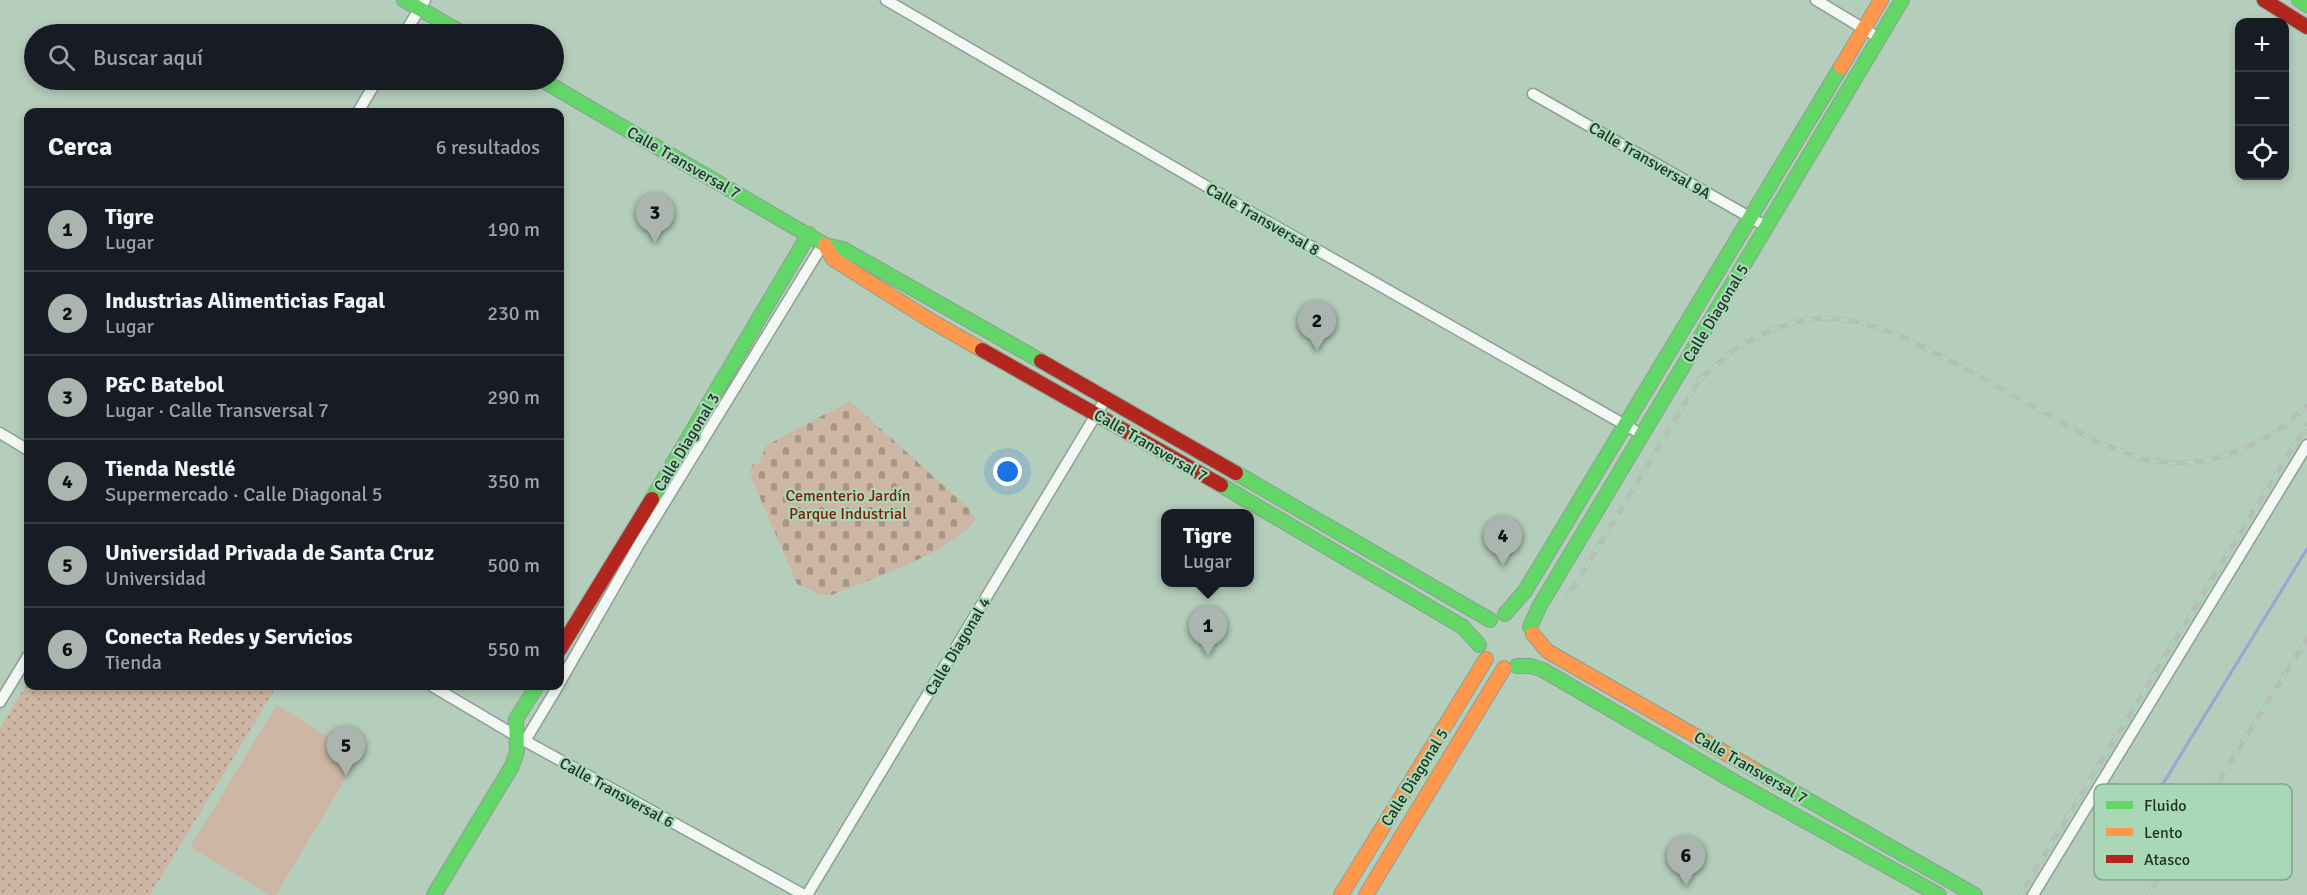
<!DOCTYPE html>
<html lang="es">
<head>
<meta charset="utf-8">
<style>
  :root { --surface:#171b24; --page:#242831; --text:#f1f3f6; --muted:#9ea1a6; --line:#363941; --accent:#aab5b0 }
  body { margin:0; font-family:Signika,sans-serif; background:var(--page); color:var(--text) }
  .controls { position:absolute; right:18px; top:18px; display:grid; overflow:hidden; border-radius:12px; box-shadow:0 3px 9px #0003 }
  .controls button { width:54px; height:54px; display:grid; place-items:center; padding:0; border:0; border-bottom:2px solid var(--line); background:var(--surface); color:var(--text); font:30px sans-serif }
  .you { position:absolute; left:1008px; top:472px; width:21px; height:21px; margin:-15px; border:4px solid #fff; border-radius:50%; background:#1a73e8; box-shadow:0 0 0 9px #1a73e833 }
  .badge { display:grid; place-items:center; width:39px; height:39px; border-radius:50%; background:var(--accent); color:#111; font-size:20px; font-weight:700 }
  .pin { position:absolute; translate:-50% -50px; filter:drop-shadow(0 2px 3px #0008) }
  .pin::after { content:''; position:absolute; top:32px; width:21px; height:18px; background:inherit; clip-path:polygon(0 0,100% 0,50% 100%) }
  .popup { position:absolute; left:1161px; top:509px; width:93px; height:78px; box-sizing:border-box; display:grid; place-content:center; border-radius:12px; background:var(--surface); filter:drop-shadow(0 2px 4px #0005); font-size:20px; white-space:nowrap; color:var(--muted) }
  .popup b { font-size:22px; color:var(--text) }
  .popup::after { content:''; position:absolute; left:50%; top:100%; margin-left:-12px; border:12px solid transparent; border-top-color:var(--surface) }
  .list { margin:0; padding:0; list-style:none }
  h2 { display:flex; justify-content:space-between; align-items:center; height:78px; margin:0; padding:0 24px; font-size:26px }
  h2 small { font-size:20px; font-weight:400; color:var(--muted) }
  .list li { display:grid; grid-template-columns:39px 1fr auto; gap:18px; align-items:center; box-sizing:border-box; height:84px; padding:0 24px; border-top:2px solid var(--line) }
  .list b { display:block; font-size:22px; white-space:nowrap }
  .list p { margin:0; font-size:20px; white-space:nowrap; color:var(--muted) }
  .list em { font-size:20px; font-style:normal; color:var(--muted) }
  .icon { flex:none; width:33px; height:33px; fill:none; stroke:currentColor; stroke-width:2; stroke-linecap:round; stroke-linejoin:round }
  .map { position:relative; flex:none; width:2307px; height:895px; overflow:hidden }
  .search { position:absolute; background:var(--surface); box-shadow:0 3px 9px #0003; left:24px; top:24px; width:540px; height:66px; display:flex; align-items:center; gap:15px; box-sizing:border-box; padding:0 21px; border-radius:33px; color:var(--muted); font-size:22px }
  .panel { position:absolute; background:var(--surface); box-shadow:0 3px 9px #0003; left:24px; top:108px; width:540px; height:582px; border-radius:12px }
  .map>svg:first-child { display:block }
  .grass { fill:url(#grass-dots) }
  .cemetery { fill:url(#cemetery-stones) }
  .park { fill:#cdb6a4 }
  .lines { fill:none; stroke-linecap:round; stroke-linejoin:round }
  .stream { stroke:#95a8d2; stroke-width:3 }
  .street-casing { stroke:#8ca092; stroke-width:13 }
  .fast-casing { stroke:#8ca092; stroke-width:16 }
  .slow-casing { stroke:#8ca092; stroke-width:16 }
  .jam-casing { stroke:#8ca092; stroke-width:16 }
  .street { stroke:#f4f8f5; stroke-width:10 }
  .fast { stroke:#63d668; stroke-width:14 }
  .slow { stroke:#ff974d; stroke-width:14 }
  .jam { stroke:#b3261e; stroke-width:14 }
  .rail-casing { stroke:#b7beb9; stroke-width:5 }
  .rail { stroke:#a9d8b7; stroke-width:3; stroke-dasharray:9; stroke-linecap:butt }
  .labels { text-anchor:middle; stroke-width:4.5; stroke-linejoin:round; paint-order:stroke }
  .street-label { font-size:16px; fill:#1f3225; stroke:#a9d8b7 }
  .park-label { font-size:16px; fill:#7e1e07; stroke:#a9d8b7 }
  .key { fill:#a9d8b7; stroke:#80a68b; stroke-width:1.5 }
  .key-label { font-size:16px; fill:#1f3225 }
</style>
</head>
<body>
<div class="map">
<svg width="2307" height="895" viewBox="0 0 2307 895">
  <defs>
    <pattern id="grass-dots" width="8" height="8" patternUnits="userSpaceOnUse" patternTransform="scale(1.5)"><rect width="8" height="8" fill="#cdb6a4"/><path d="M2 2h.1M6 6h.1" fill="none" stroke="#a69585" stroke-width="1.8" stroke-linecap="round"/></pattern>
    <pattern id="cemetery-stones" width="16" height="16" patternUnits="userSpaceOnUse" patternTransform="scale(1.5)"><rect width="16" height="16" fill="#cdb6a4"/><path d="M2 7V4a2 2 0 0 1 4 0v3zM10 15v-3a2 2 0 0 1 4 0v3z" fill="#a69585"/></pattern>
  </defs>
  <rect width="100%" height="100%" fill="#b4cebb"/>
  <path class="grass" d="M28,681v5h249l-127,209h-150v-166z"/>
  <path class="cemetery" d="M850,401l118,107 8,11c-23,33 -106,60 -144,76h-11l-24,-11 -46,-107 1,-4 -3,-1 4,-9 5,2 9,-20z"/>
  <path class="park" d="M277,705l82,51 -83,139h-6l-80,-48z"/>
  <g class="lines">
    <path class="stream" d="M2110,870l197,-321"/>
    <defs>
      <path id="street" d="M886,0l375,218 380,216
        M1816,0l63,38
        M404,34l21,-34
        M1533,94l234,133
        M358,112l19,-32
        M0,433l28,17
        M560,682l78,-136 185,-302
        M432,686l86,51 286,158
        M0,702l28,-46
        M525,741l33,-55
        M807,895l299,-497
        M2033,895c91,-150 182,-300 274,-450"/>
      <path id="fast" d="M404,0l60,34
        M2299,0l8,5
        M542,80l283,165 18,4 198,112
        M1236,473l254,147
        M1221,485l242,142 16,18
        M652,499l157,-265
        M1505,614l20,-23 316,-524
        M1530,627l9,-20 363,-607
        M1517,666h14l12,4 192,112 204,113
        M1755,770l220,125
        M434,895l78,-129 5,-14 -1,-33 21,-33"/>
      <path id="slow" d="M1841,67l40,-67
        M825,245l8,14 95,60 54,31
        M1533,634l14,17 208,119
        M1341,895l145,-236
        M1366,895l138,-227"/>
      <path id="jam" d="M2264,0l43,27
        M982,350l239,135
        M1041,361l195,112
        M560,649l92,-150"/>
    </defs>
    <use href="#street" class="street-casing"/>
    <use href="#fast" class="fast-casing"/>
    <use href="#slow" class="slow-casing"/>
    <use href="#jam" class="jam-casing"/>
    <use href="#street" class="street"/>
    <use href="#fast" class="fast"/>
    <use href="#slow" class="slow"/>
    <use href="#jam" class="jam"/>
    <defs>
      <path id="rail" d="M1567,598l133,-219 35,-30 36,-19 32,-10 26,-2 31,4 44,15 71,37 122,68 46,17 28,4 36,-2 37,-12 31,-16 32,-27
        M2020,895l242,-398 45,-72
        M2148,895l159,-256"/>
    </defs>
    <use href="#rail" class="rail-casing"/>
    <use href="#rail" class="rail"/>
  </g>
  <g class="labels">
    <g class="street-label">
      <text transform="translate(1650 160) rotate(30)" y="6">Calle Transversal 9A</text>
      <text transform="translate(684 162) rotate(30)" y="6">Calle Transversal 7</text>
      <text transform="translate(1263 219) rotate(30)" y="6">Calle Transversal 8</text>
      <text transform="translate(1715 313) rotate(-59)" y="6">Calle Diagonal 5</text>
      <text transform="translate(686 442) rotate(-59)" y="6">Calle Diagonal 3</text>
      <text transform="translate(1151 445) rotate(30)" y="6">Calle Transversal 7</text>
      <text transform="translate(957 646) rotate(-59)" y="6">Calle Diagonal 4</text>
      <text transform="translate(1751 767) rotate(30)" y="6">Calle Transversal 7</text>
      <text transform="translate(1414 777) rotate(-58)" y="6">Calle Diagonal 5</text>
      <text transform="translate(617 792) rotate(29)" y="6">Calle Transversal 6</text>
    </g>
    <g class="park-label">
      <text x="848" y="501">Cementerio Jardín<tspan x="848" dy="18">Parque Industrial</tspan></text>
    </g>
  </g>
  <rect x="2094" y="784" width="198" height="96" rx="9" class="key"/>
  <rect x="2106" y="801" width="27" height="8" fill="#63d668"/>
  <rect x="2106" y="828" width="27" height="8" fill="#ff974d"/>
  <rect x="2106" y="855" width="27" height="8" fill="#b3261e"/>
  <g class="key-label">
    <text x="2144" y="811">Fluido</text>
    <text x="2144" y="838">Lento</text>
    <text x="2144" y="865">Atasco</text>
  </g>
</svg>
<div class="controls">
<button>+</button>
<button>−</button>
<button><svg class="icon" aria-label="locate" viewBox="0 0 24 24"><circle cx="12" cy="12" r="6"/><path d="M12 2v4M12 18v4M2 12h4M18 12h4"/></svg></button>
</div>
<div class="you"></div>
<div class="pin badge" style="left:1208px;top:656px">1</div>
<div class="popup"><b>Tigre</b>Lugar</div>
<div class="pin badge" style="left:1317px;top:351px">2</div>
<div class="pin badge" style="left:655px;top:243px">3</div>
<div class="pin badge" style="left:1503px;top:566px">4</div>
<div class="pin badge" style="left:346px;top:776px">5</div>
<div class="pin badge" style="left:1686px;top:886px">6</div>
<div class="search"><svg class="icon" aria-label="search" viewBox="0 0 24 24"><circle cx="10" cy="10" r="6"/><path d="M15 15l6 6"/></svg>Buscar aquí</div>
<section class="panel">
<h2>Cerca<small>6 resultados</small></h2>
<ul class="list">
<li><span class="badge">1</span><div><b>Tigre</b><p>Lugar</p></div><em>190 m</em></li>
<li><span class="badge">2</span><div><b>Industrias Alimenticias Fagal</b><p>Lugar</p></div><em>230 m</em></li>
<li><span class="badge">3</span><div><b>P&amp;C Batebol</b><p>Lugar · Calle Transversal 7</p></div><em>290 m</em></li>
<li><span class="badge">4</span><div><b>Tienda Nestlé</b><p>Supermercado · Calle Diagonal 5</p></div><em>350 m</em></li>
<li><span class="badge">5</span><div><b>Universidad Privada de Santa Cruz</b><p>Universidad</p></div><em>500 m</em></li>
<li><span class="badge">6</span><div><b>Conecta Redes y Servicios</b><p>Tienda</p></div><em>550 m</em></li>
</ul>
</section>
</div>
</body>
</html>
